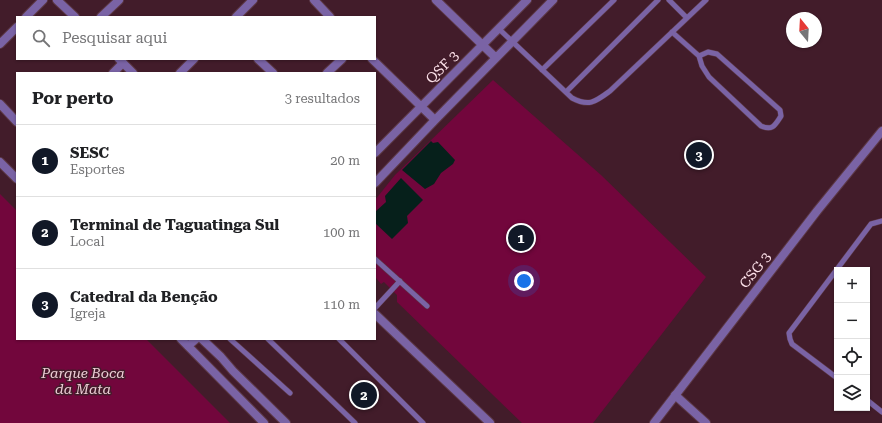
<!DOCTYPE html>
<html lang="pt">
<head>
<meta charset="utf-8">
<style>
  :root { --surface:#fff; --page:#f2f2f2; --text:#202124; --muted:#757577; --line:#e0e0e0; --accent:#111827 }
  body { margin:0; font-family:"Roboto Serif",serif; background:var(--page); color:var(--text) }
  .controls { position:absolute; right:12px; bottom:12px; display:grid; overflow:hidden; border-radius:0px; box-shadow:0 1px 3px #0004 }
  .controls button { width:36px; height:36px; display:grid; place-items:center; padding:0; border:0; border-bottom:1px solid var(--line); background:var(--surface); color:var(--text); font:20px sans-serif }
  .compass { position:absolute; left:786px; top:12px; width:36px; height:36px; border-radius:50%; background:var(--surface); box-shadow:0 1px 3px #0004; rotate:342deg }
  .you { position:absolute; left:524px; top:281px; width:14px; height:14px; margin:-10px; border:3px solid #fff; border-radius:50%; background:#1a73e8; box-shadow:0 0 0 6px #1a73e833 }
  .badge { display:grid; place-items:center; width:26px; height:26px; border-radius:50%; background:var(--accent); color:#fff; font-size:13px; font-weight:700 }
  .pin { position:absolute; translate:-50% -50%; border:2px solid #fff; box-shadow:0 1px 4px #0006 }
  .list { margin:0; padding:0; list-style:none }
  h2 { display:flex; justify-content:space-between; align-items:center; height:52px; margin:0; padding:0 16px; font-size:17px }
  h2 small { font-size:13px; font-weight:400; color:var(--muted) }
  .list li { display:grid; grid-template-columns:26px 1fr auto; gap:12px; align-items:center; box-sizing:border-box; height:72px; padding:0 16px; border-top:1px solid var(--line) }
  .list b { display:block; font-size:15px; white-space:nowrap }
  .list p { margin:0; font-size:13px; white-space:nowrap; color:var(--muted) }
  .list em { font-size:13px; font-style:normal; color:var(--muted) }
  .icon { flex:none; width:22px; height:22px; fill:none; stroke:currentColor; stroke-width:2; stroke-linecap:round; stroke-linejoin:round }
  .map { position:relative; flex:none; width:882px; height:423px; overflow:hidden }
  .search { position:absolute; background:var(--surface); box-shadow:0 1px 3px #0004; left:16px; top:16px; width:360px; height:44px; display:flex; align-items:center; gap:10px; box-sizing:border-box; padding:0 14px; border-radius:0px; color:var(--muted); font-size:15px }
  .panel { position:absolute; background:var(--surface); box-shadow:0 1px 3px #0004; left:16px; top:72px; width:360px; height:268px; border-radius:0px }
  .map>svg:first-child { display:block }
  .green { fill:#72063c }
  .water { fill:#06201b }
  .lines { fill:none; stroke-linecap:round; stroke-linejoin:round }
  .service-casing { stroke:#5c3845; stroke-width:6 }
  .minor-casing { stroke:#5c3845; stroke-width:10 }
  .tertiary-casing { stroke:#5c3845; stroke-width:10 }
  .service { stroke:#7a63a5; stroke-width:5 }
  .minor { stroke:#7a63a5; stroke-width:8 }
  .tertiary { stroke:#7a63a5; stroke-width:8 }
  .labels { text-anchor:middle; stroke-width:3; stroke-linejoin:round; paint-order:stroke }
  .street-label { font-size:14px; fill:#fde2ea; stroke:#421c2a }
  .park-label { font-size:14px; font-style:italic; fill:#eecdd6; stroke:#421c2a }
</style>
</head>
<body>
<div class="map">
<svg width="882" height="423" viewBox="0 0 882 423">
  <rect width="100%" height="100%" fill="#421c2a"/>
  <path class="green" d="M493,80l108,95 105,102 -113,146h-71l-125,-121v-7l-13,-13 -3,2 -5,-6 -1,1v-79l20,-25z
    M0,194l17,17v128h129l84,84h-230z"/>
  <path class="water" d="M431,141l2,2 5,-1 17,18 -2,4 -12,9 -7,11 -9,5 -23,-19z
    M401,178l22,22 -16,16 1,7 -16,16 -17,-16v-11l11,-10 -1,-6z"/>
  <g class="lines">
    <defs>
      <path id="service" d="M669,0l18,18
        M499,29l73,69c17,9 23,4 38,-7l96,-91
        M672,32l27,24 3,10 7,11 52,49c12,5 14,-1 20,-10l-1,-6 -63,-56 -9,-2 -9,4
        M542,70l72,-70
        M566,92l92,-92
        M375,259l52,47
        M375,308l25,-27
        M230,339l60,54
        M268,339l87,84
        M339,339l84,84
        M837,378l-45,-34 -2,-5 -1,-6 82,-109 11,-3
        M867,400l15,12"/>
      <path id="minor" d="M314,0l16,17
        M436,0l60,58
        M26,17l17,-17
        M101,17l18,-17
        M236,17l17,-17
        M0,44l17,-17
        M258,59l15,14
        M372,59l63,61
        M113,73l10,-10
        M180,73l14,-14
        M327,73l15,-14
        M0,104l17,18
        M375,153l152,-153
        M0,162l17,17
        M375,183l60,-63 118,-120
        M181,339l83,84
        M202,339l19,18 12,14 53,52
        M188,346l8,-7
        M675,395l31,28"/>
      <path id="tertiary" d="M57,0l18,17
        M119,59l14,14
        M375,314l115,109
        M654,423l163,-212 65,-80"/>
    </defs>
    <use href="#service" class="service-casing"/>
    <use href="#minor" class="minor-casing"/>
    <use href="#tertiary" class="tertiary-casing"/>
    <use href="#service" class="service"/>
    <use href="#minor" class="minor"/>
    <use href="#tertiary" class="tertiary"/>
  </g>
  <g class="labels">
    <g class="street-label">
      <text transform="translate(442 67) rotate(-45)" y="5">QSF 3</text>
      <text transform="translate(755 270) rotate(-52)" y="5">CSG 3</text>
    </g>
    <g class="park-label">
      <text x="83" y="378">Parque Boca<tspan x="83" dy="16">da Mata</tspan></text>
    </g>
  </g>
</svg>
<div class="controls">
<button>+</button>
<button>−</button>
<button><svg class="icon" aria-label="locate" viewBox="0 0 24 24"><circle cx="12" cy="12" r="6"/><path d="M12 2v4M12 18v4M2 12h4M18 12h4"/></svg></button>
<button><svg class="icon" aria-label="layers" viewBox="0 0 24 24"><path d="M12 4l9 5-9 5-9-5zM3 14l9 5 9-5"/></svg></button>
</div>
<svg class="compass" viewBox="-18 -18 36 36"><path d="M0-13l5 13h-10z" fill="#e53935"/><path d="M0 13l5-13h-10z" fill="#757577"/></svg>
<div class="you"></div>
<div class="pin badge" style="left:521px;top:238px">1</div>
<div class="pin badge" style="left:364px;top:395px">2</div>
<div class="pin badge" style="left:699px;top:155px">3</div>
<div class="search"><svg class="icon" aria-label="search" viewBox="0 0 24 24"><circle cx="10" cy="10" r="6"/><path d="M15 15l6 6"/></svg>Pesquisar aqui</div>
<section class="panel">
<h2>Por perto<small>3 resultados</small></h2>
<ul class="list">
<li><span class="badge">1</span><div><b>SESC</b><p>Esportes</p></div><em>20 m</em></li>
<li><span class="badge">2</span><div><b>Terminal de Taguatinga Sul</b><p>Local</p></div><em>100 m</em></li>
<li><span class="badge">3</span><div><b>Catedral da Benção</b><p>Igreja</p></div><em>110 m</em></li>
</ul>
</section>
</div>
</body>
</html>
